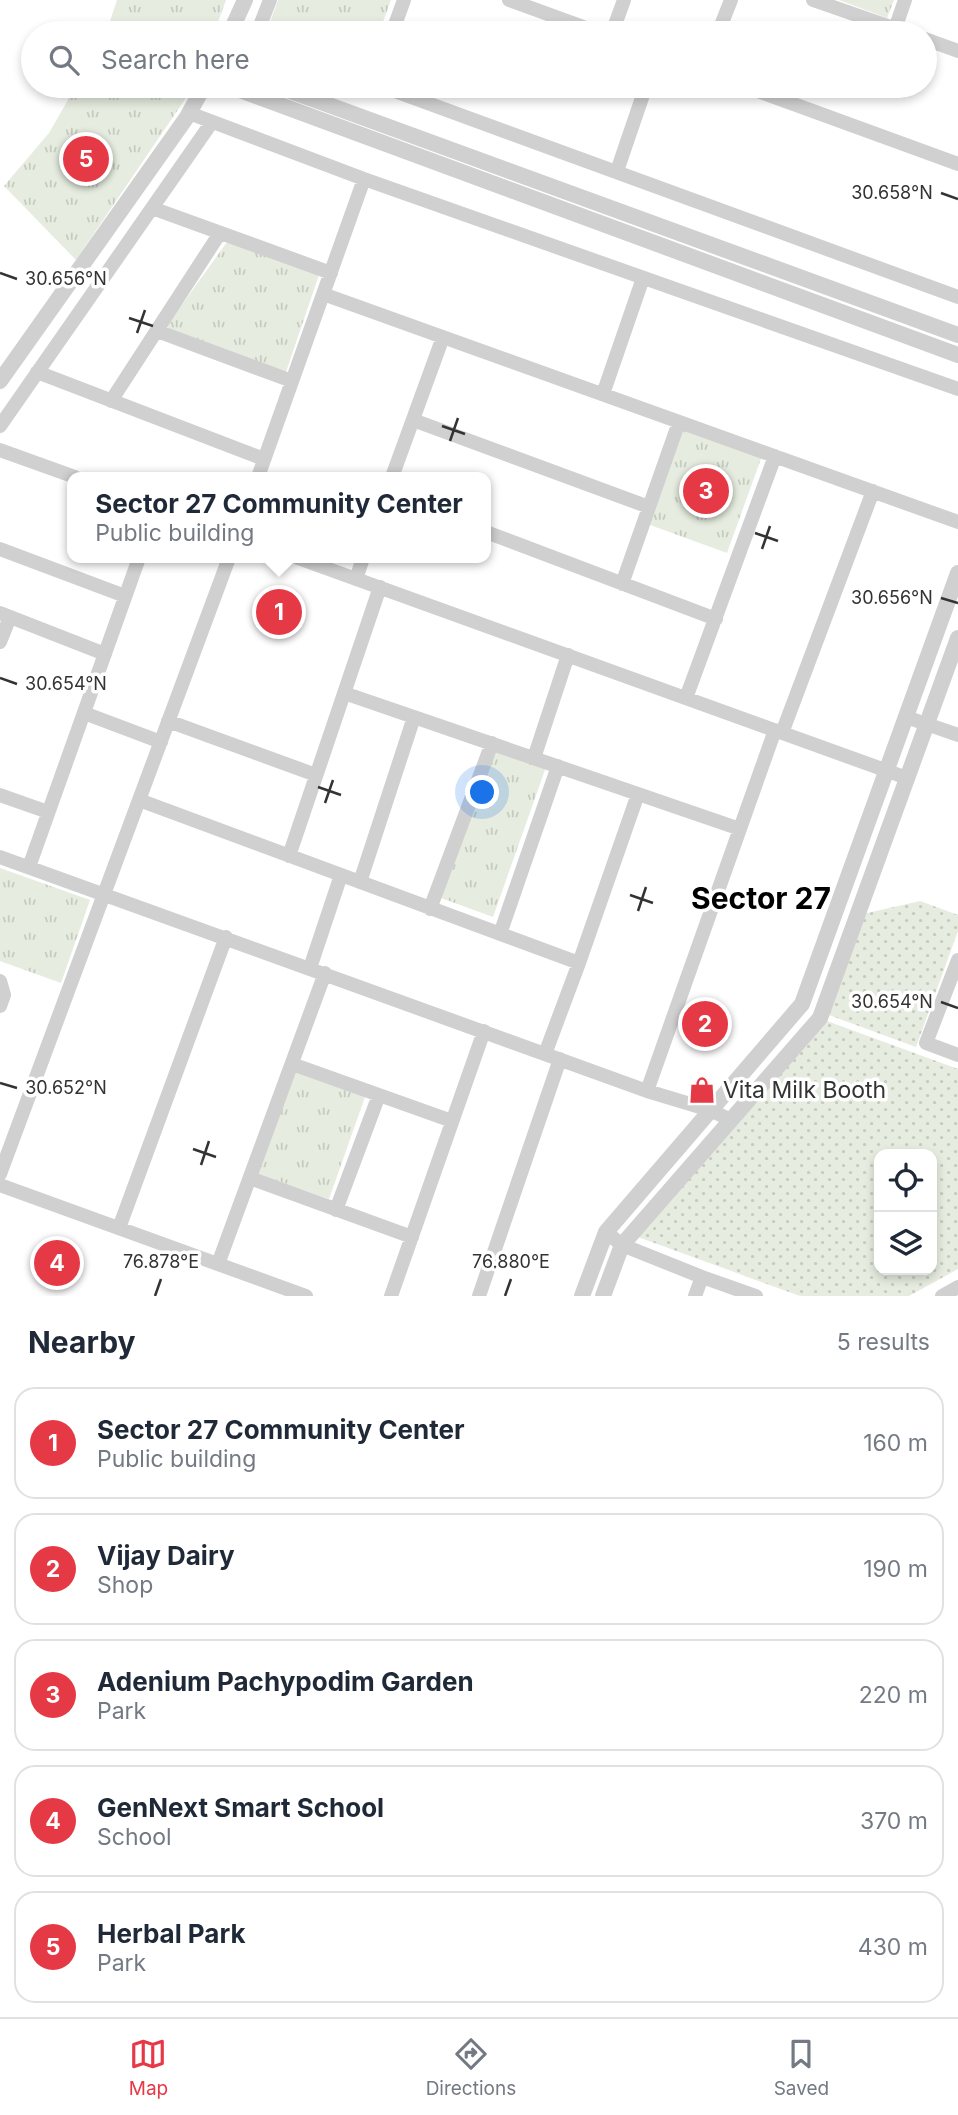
<!DOCTYPE html>
<html lang="en">
<head>
<meta charset="utf-8">
<style>
  :root { --surface:#fff; --page:#f2f2f3; --text:#1f2937; --muted:#747a83; --line:#e0e1e3; --accent:#e63946 }
  body { margin:0; font-family:Inter,sans-serif; background:var(--page); color:var(--text) }
  .controls { position:absolute; right:21px; bottom:21px; display:grid; overflow:hidden; border-radius:14px; box-shadow:0 4px 10px #0003 }
  .controls button { width:63px; height:63px; display:grid; place-items:center; padding:0; border:0; border-bottom:2px solid var(--line); background:var(--surface); color:var(--text); font:35px sans-serif }
  .you { position:absolute; left:483px; top:793px; width:24px; height:24px; margin:-18px; border:5px solid #fff; border-radius:50%; background:#1a73e8; box-shadow:0 0 0 10px #1a73e833 }
  .badge { display:grid; place-items:center; width:46px; height:46px; border-radius:50%; background:var(--accent); color:#fff; font-size:23px; font-weight:700 }
  .pin { position:absolute; translate:-50% -50%; border:4px solid #fff; box-shadow:0 2px 7px #0006 }
  .popup { position:absolute; left:67px; top:472px; width:424px; height:91px; box-sizing:border-box; display:grid; place-content:center; border-radius:14px; background:var(--surface); filter:drop-shadow(0 2px 5px #0005); font-size:23px; white-space:nowrap; color:var(--muted) }
  .popup b { font-size:26px; color:var(--text) }
  .popup::after { content:''; position:absolute; left:50%; top:100%; margin-left:-14px; border:14px solid transparent; border-top-color:var(--surface) }
  .list { margin:0; padding:0; list-style:none }
  h2 { display:flex; justify-content:space-between; align-items:center; height:91px; margin:0; padding:0 28px; font-size:30px }
  h2 small { font-size:23px; font-weight:400; color:var(--muted) }
  .list li { display:grid; grid-template-columns:46px 1fr auto; gap:21px; align-items:center; box-sizing:border-box; height:112px; margin:0 14px 14px; padding:0 14px; border:2px solid var(--line); border-radius:21px }
  .list b { display:block; font-size:26px; white-space:nowrap }
  .list p { margin:0; font-size:23px; white-space:nowrap; color:var(--muted) }
  .list em { font-size:23px; font-style:normal; color:var(--muted) }
  .icon { flex:none; width:38px; height:38px; fill:none; stroke:currentColor; stroke-width:2; stroke-linecap:round; stroke-linejoin:round }
  .map { position:relative; flex:none; width:958px; height:1296px; overflow:hidden }
  .search { position:absolute; background:var(--surface); box-shadow:0 4px 10px #0003; left:21px; right:21px; top:21px; height:77px; display:flex; align-items:center; gap:18px; box-sizing:border-box; padding:0 24px; border-radius:38px; color:var(--muted); font-size:26px }
  .sheet { height:721px; background:var(--surface) }
  nav { display:flex; justify-content:space-around; align-items:center; box-sizing:border-box; height:98px; border-top:2px solid var(--line); background:var(--surface); font-size:19px; color:var(--muted) }
  nav a { display:grid; justify-items:center; gap:4px }
  nav .on { color:var(--accent) }
  .map>svg:first-child { display:block }
  .grass { fill:url(#grass-dots); fill-rule:evenodd }
  .park { fill:url(#park-tufts) }
  .lines { fill:none; stroke-linecap:round; stroke-linejoin:round }
  .minor { stroke:#d0d0d0; stroke-width:14 }
  .tertiary { stroke:#d0d0d0; stroke-width:16 }
  .ticks { fill:none; stroke:#333; stroke-width:2.5 }
  .labels { text-anchor:middle; stroke-width:7; stroke-linejoin:round; paint-order:stroke }
  .poi-label { font-size:23px; fill:#333; stroke:#fff; text-anchor:start }
  .district-label { font-size:30px; font-weight:bold; fill:#000; stroke:#fff }
  .ticks-label { font-size:18px; text-anchor:middle; fill:#333; stroke:#fff; stroke-width:7; stroke-linejoin:round; paint-order:stroke }
</style>
</head>
<body>
<div class="map">
<svg width="958" height="1296" viewBox="0 0 958 1296">
  <defs>
    <pattern id="grass-dots" width="8" height="8" patternUnits="userSpaceOnUse" patternTransform="scale(1.75)"><rect width="8" height="8" fill="#e6ecdf"/><path d="M2 2h.1M6 6h.1" fill="none" stroke="#c6cbc0" stroke-width="1.8" stroke-linecap="round"/></pattern>
    <pattern id="park-tufts" width="24" height="20" patternUnits="userSpaceOnUse" patternTransform="scale(1.75)"><rect width="24" height="20" fill="#e6ecdf"/><path d="M3 7l-1-3M5 7V3M7 7l1-3M15 17l-1-3M17 17v-4M19 17l1-3" fill="none" stroke="#c6cbc0"/></pattern>
  </defs>
  <rect width="100%" height="100%" fill="#fff"/>
  <path class="grass" d="M920,901l38,14v16l-42,116 -90,-33 37,-100z
    M827,1021l131,48v200l-49,27h-109l-162,-59zM879,1154h53v116h-53z"/>
  <path class="park" d="M117,0h109l-12,33h-108z
    M278,0h113l-12,33h-113z
    M839,0h55l-7,18z
    M76,86h118l-118,174 -72,-74 45,-53z
    M227,242l92,33 -33,97 -120,-45z
    M684,429l78,27 -35,97 -77,-28z
    M494,748l52,19 -53,150 -52,-19z
    M0,868l90,32 -29,83 -61,-22z
    M292,1071l73,26 -36,102 -73,-26z"/>
  <g class="lines">
    <path class="minor" d="M509,0l91,33
      M813,0l95,33
      M895,29l10,-29
      M260,33l1,-10 9,-23
      M392,33l12,-33
      M612,33l12,-33
      M718,33l13,-33
      M925,39l33,12
      M381,86l577,211
      M744,86l214,78
      M189,113l175,66
      M617,171l29,-85
      M152,208l179,65
      M323,294l635,228
      M157,331l135,50
      M37,372l227,87
      M603,394l40,-116
      M111,401l109,-168
      M413,420l236,87
      M0,426l212,-304
      M0,450l75,27
      M258,477l106,-298 594,210
      M392,477l51,-140
      M486,532l230,87
      M0,549l125,47
      M298,558l609,220
      M356,579l7,-21
      M622,584l57,-162
      M0,613l105,41
      M0,642l10,-25
      M344,693l396,136
      M686,698l89,-242
      M84,713l77,29
      M906,717l52,18
      M168,721l148,54
      M782,733l91,-242
      M534,758l34,-103
      M0,795l48,17
      M139,800l440,163 -34,91
      M289,856l91,-269
      M0,857l647,234 63,19 21,10
      M29,867l110,-309
      M360,882l54,-165
      M430,909l62,-166
      M500,934l58,-168
      M958,960l-32,83 32,12
      M579,963l59,-169
      M310,968l31,-93
      M0,981l4,14 -4,11
      M292,1064l160,57
      M647,1091l128,-361
      M0,1174l229,-616
      M250,1178l162,59
      M0,1185l306,111
      M336,1210l43,-115
      M119,1228l107,-291
      M606,1232l16,13 80,32 54,19
      M218,1264l107,-291
      M391,1296l93,-265
      M479,1296l81,-237
      M695,1296l7,-19
      M942,1296l16,-9"/>
    <path class="tertiary" d="M230,33l15,-33
      M229,86l729,269
      M277,86l681,249
      M0,381l187,-264 17,-31
      M582,1296l24,-64 196,-228 156,-431
      M603,1296l19,-51 198,-227 138,-380"/>
  </g>
  <path class="ticks" d="M941,193l17,6M0,273l17,6M129,318l24,8M137,333l8,-23M442,426l23,8M450,441l8,-23M755,533l23,8M762,549l8,-23M941,598l17,5M0,678l17,6M318,787l23,8M325,803l8,-23M630,895l23,8M638,911l8,-24M941,1002l17,6M0,1083l17,5M193,1149l23,8M201,1165l8,-24M155,1296l6,-17M505,1296l6,-17"/>
  <defs>
    <symbol id="shop-bare" viewBox="-9 -9 18 18"><path d="M-5-2.5h2.3a2.7 3.5 0 0 1 5.4 0H5L5.5 6h-11ZM-1.5-2.5h3a1.5 2.3 0 0 0-3 0Z" fill="#e63946" stroke="#fff" stroke-width="2.5" paint-order="stroke"/></symbol>
  </defs>
  <g fill-rule="evenodd">
    <use href="#shop-bare" x="683" y="1071" width="38" height="38"/>
  </g>
  <g class="labels">
    <g class="poi-label">
      <text x="723" y="1098">Vita Milk Booth</text>
    </g>
    <g class="district-label">
      <text x="761" y="909">Sector 27</text>
    </g>
  </g>
  <g class="ticks-label">
    <text x="892" y="199">30.658°N</text>
    <text x="66" y="285">30.656°N</text>
    <text x="892" y="604">30.656°N</text>
    <text x="66" y="690">30.654°N</text>
    <text x="892" y="1008">30.654°N</text>
    <text x="66" y="1094">30.652°N</text>
    <text x="161" y="1268">76.878°E</text>
    <text x="511" y="1268">76.880°E</text>
  </g>
</svg>
<div class="controls">
<button><svg class="icon" aria-label="locate" viewBox="0 0 24 24"><circle cx="12" cy="12" r="6"/><path d="M12 2v4M12 18v4M2 12h4M18 12h4"/></svg></button>
<button><svg class="icon" aria-label="layers" viewBox="0 0 24 24"><path d="M12 4l9 5-9 5-9-5zM3 14l9 5 9-5"/></svg></button>
</div>
<div class="you"></div>
<div class="pin badge" style="left:279px;top:612px">1</div>
<div class="popup"><b>Sector 27 Community Center</b>Public building</div>
<div class="pin badge" style="left:705px;top:1024px">2</div>
<div class="pin badge" style="left:706px;top:491px">3</div>
<div class="pin badge" style="left:57px;top:1263px">4</div>
<div class="pin badge" style="left:86px;top:159px">5</div>
<div class="search"><svg class="icon" aria-label="search" viewBox="0 0 24 24"><circle cx="10" cy="10" r="6"/><path d="M15 15l6 6"/></svg>Search here</div>
</div>
<section class="sheet">
<h2>Nearby<small>5 results</small></h2>
<ul class="list">
<li><span class="badge">1</span><div><b>Sector 27 Community Center</b><p>Public building</p></div><em>160 m</em></li>
<li><span class="badge">2</span><div><b>Vijay Dairy</b><p>Shop</p></div><em>190 m</em></li>
<li><span class="badge">3</span><div><b>Adenium Pachypodim Garden</b><p>Park</p></div><em>220 m</em></li>
<li><span class="badge">4</span><div><b>GenNext Smart School</b><p>School</p></div><em>370 m</em></li>
<li><span class="badge">5</span><div><b>Herbal Park</b><p>Park</p></div><em>430 m</em></li>
</ul>
</section>
<nav>
<a class="on"><svg class="icon" aria-label="map" viewBox="0 0 24 24"><path d="M3 6l6-2 6 2 6-2v14l-6 2-6-2-6 2zM9 4v14M15 6v14"/></svg>Map</a>
<a><svg class="icon" aria-label="directions" viewBox="0 0 24 24"><path d="M12 3l9 9-9 9-9-9zM9 14v-3h6M13 9l2 2-2 2"/></svg>Directions</a>
<a><svg class="icon" aria-label="saved" viewBox="0 0 24 24"><path d="M7 4h10v16l-5-4-5 4z"/></svg>Saved</a>
</nav>
</body>
</html>
